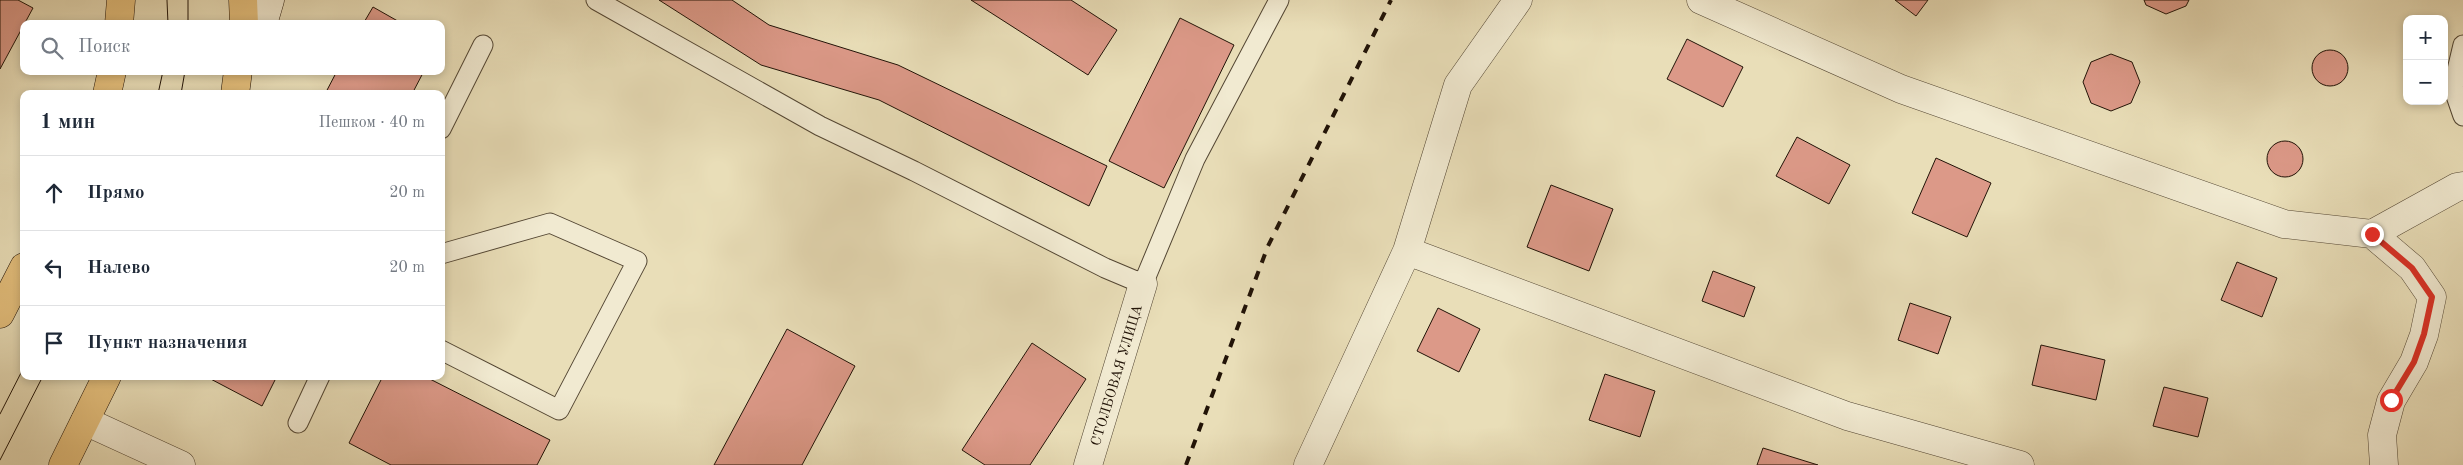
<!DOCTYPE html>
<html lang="ru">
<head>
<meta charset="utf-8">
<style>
  :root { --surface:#fff; --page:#f6f6f7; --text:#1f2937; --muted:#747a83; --line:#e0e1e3 }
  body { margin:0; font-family:"Old Standard TT",serif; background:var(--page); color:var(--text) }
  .controls { position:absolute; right:15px; top:15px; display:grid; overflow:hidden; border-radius:10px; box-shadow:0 2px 8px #0003 }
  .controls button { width:45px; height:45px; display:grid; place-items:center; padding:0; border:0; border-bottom:1px solid var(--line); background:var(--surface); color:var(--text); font:25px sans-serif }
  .stop { position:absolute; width:15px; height:15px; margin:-11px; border:4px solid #d93025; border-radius:50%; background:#fff }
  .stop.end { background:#d93025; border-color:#fff; box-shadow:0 1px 5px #0008 }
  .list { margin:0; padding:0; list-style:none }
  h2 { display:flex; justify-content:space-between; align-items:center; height:65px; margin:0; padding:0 20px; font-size:21px }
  h2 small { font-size:16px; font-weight:400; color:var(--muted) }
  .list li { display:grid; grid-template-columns:32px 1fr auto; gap:15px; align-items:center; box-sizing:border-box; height:75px; padding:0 20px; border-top:1px solid var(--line) }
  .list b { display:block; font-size:19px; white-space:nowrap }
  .list em { font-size:16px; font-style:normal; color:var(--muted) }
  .icon { flex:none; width:28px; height:28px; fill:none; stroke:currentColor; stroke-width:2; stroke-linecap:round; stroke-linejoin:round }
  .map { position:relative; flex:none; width:2463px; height:465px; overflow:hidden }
  .search { position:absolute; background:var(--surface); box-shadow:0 2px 8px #0003; left:20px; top:20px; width:425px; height:55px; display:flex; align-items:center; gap:12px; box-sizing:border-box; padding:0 18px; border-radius:10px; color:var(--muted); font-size:19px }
  .panel { position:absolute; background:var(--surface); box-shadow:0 2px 8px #0003; left:20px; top:90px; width:425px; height:290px; border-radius:10px }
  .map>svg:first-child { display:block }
  .building { fill:#dc9988; stroke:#211307 }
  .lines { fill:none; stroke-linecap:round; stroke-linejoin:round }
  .lane-casing { stroke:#534633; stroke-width:21 }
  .street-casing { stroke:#534633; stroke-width:29 }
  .secondary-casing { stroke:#211307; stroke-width:29 }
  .primary-casing { stroke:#211307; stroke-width:29 }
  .lane { stroke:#f1ead1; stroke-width:19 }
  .street { stroke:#f1ead1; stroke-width:28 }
  .secondary { stroke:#f1ead1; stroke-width:28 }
  .primary { stroke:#e4bf7c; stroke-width:28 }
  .tram { stroke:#211307; stroke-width:1 }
  .rail { stroke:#211307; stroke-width:4; stroke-dasharray:9 9; stroke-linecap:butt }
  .route { stroke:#d93025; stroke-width:6 }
  .labels { text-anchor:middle; stroke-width:5; stroke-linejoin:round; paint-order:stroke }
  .street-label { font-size:14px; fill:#211307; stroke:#f1ead1 }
</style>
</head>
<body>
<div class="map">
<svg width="2463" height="465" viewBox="0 0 2463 465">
  <rect width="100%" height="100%" fill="#e9deb8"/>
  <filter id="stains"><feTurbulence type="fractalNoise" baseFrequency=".004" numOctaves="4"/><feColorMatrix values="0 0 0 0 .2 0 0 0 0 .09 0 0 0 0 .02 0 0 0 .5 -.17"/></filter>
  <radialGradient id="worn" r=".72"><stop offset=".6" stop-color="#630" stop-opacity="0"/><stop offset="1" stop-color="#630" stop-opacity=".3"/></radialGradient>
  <path class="building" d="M0,0h18l15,8 -33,61z
    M659,0h73l37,25 129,40 209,101 -18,40 -210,-106 -118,-35z
    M971,0h100l46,30 -29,45z
    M1895,0h33l-12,16z
    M2144,0h45l-3,6 -20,8 -20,-9z
    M373,7l30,17h-40z
    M1180,18l54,27 -70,143 -55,-27z
    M1687,39l56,28 -20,40 -56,-28z
    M2312 68a18 18 0 1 1 36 0a18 18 0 1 1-36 0Z
    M2111,54l21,8 8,20 -9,21 -20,8 -20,-8 -8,-21 8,-20z
    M337,71h87l-12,23h-87z
    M1797,137l53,28 -21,39 -53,-28z
    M2267 159a18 18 0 1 1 36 0a18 18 0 1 1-36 0Z
    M1936,158l55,25 -24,54 -55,-24z
    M1551,185l62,24 -24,62 -62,-24z
    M2237,262l40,16 -15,39 -41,-17z
    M1713,271l42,16 -11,30 -42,-16z
    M1910,303l41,14 -13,37 -40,-14z
    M1438,308l42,21 -21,43 -42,-21z
    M787,329l68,37 -53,99h-88z
    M1032,343l54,36 -56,86h-45l-23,-15z
    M2041,345l64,15 -9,40 -64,-15z
    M1605,374l50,17 -15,46 -51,-17z
    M205,376h72l-15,30z
    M383,376h41l126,64 -13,25h-146l-42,-22z
    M2164,387l44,11 -10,39 -45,-11z
    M1763,448l55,17h-61z"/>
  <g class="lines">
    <defs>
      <path id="lane" d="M596,0l224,126 94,45 191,97 38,16 52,-125 84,-159
        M2463,45l-10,42 10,29
        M441,129l42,-84
        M441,254l109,-31 87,38 -78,149 -118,-60
        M298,423l22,-47"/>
      <path id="street" d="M1701,0l200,89 383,135 88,10 40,34 20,29 -8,38 -10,27 -23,39 -9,34 2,30
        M2372,234l85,-47 6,-1
        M1407,251l440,165 173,49
        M85,421l96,44
        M1088,465l55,-181
        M1308,465l99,-214 51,-166 60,-85"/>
      <path id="secondary" d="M263,24l7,-24"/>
      <path id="primary" d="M243,0l1,24
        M119,24l2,-24
        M107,94l5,-23
        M235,94l3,-23
        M0,314l24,-47
        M63,465l44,-89"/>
    </defs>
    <use href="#lane" class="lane-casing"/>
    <use href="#street" class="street-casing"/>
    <use href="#secondary" class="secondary-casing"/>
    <use href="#primary" class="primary-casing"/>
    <use href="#lane" class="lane"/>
    <use href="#street" class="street"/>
    <use href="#secondary" class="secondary"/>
    <use href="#primary" class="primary"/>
    <path class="tram" d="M167,0l1,24
      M188,24v-24
      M158,94l5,-23
      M181,94l4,-23
      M0,414l24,-47
      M0,460l43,-84"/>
    <path class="rail" d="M1186,465l82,-219 123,-246"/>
  </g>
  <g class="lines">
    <path class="route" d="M2372,234l40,34 20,29 -8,37 -10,28 -23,38"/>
  </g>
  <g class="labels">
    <g class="street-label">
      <text transform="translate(1116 375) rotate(-73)" y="5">СТОЛБОВАЯ УЛИЦА</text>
    </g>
  </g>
  <rect width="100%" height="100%" filter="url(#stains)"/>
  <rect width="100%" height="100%" fill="url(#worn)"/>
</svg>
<div class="controls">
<button>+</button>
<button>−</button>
</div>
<div class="stop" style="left:2391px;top:400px"></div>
<div class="stop end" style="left:2372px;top:234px"></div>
<div class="search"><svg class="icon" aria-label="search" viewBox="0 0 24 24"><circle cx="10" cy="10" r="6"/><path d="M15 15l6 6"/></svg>Поиск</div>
<section class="panel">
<h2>1 мин<small>Пешком · 40 m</small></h2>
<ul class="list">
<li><svg class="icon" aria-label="ahead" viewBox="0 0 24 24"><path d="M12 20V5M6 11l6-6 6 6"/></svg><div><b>Прямо</b></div><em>20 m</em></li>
<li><svg class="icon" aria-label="left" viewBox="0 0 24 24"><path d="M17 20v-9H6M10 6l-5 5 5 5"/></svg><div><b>Налево</b></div><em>20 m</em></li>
<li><svg class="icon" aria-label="arrive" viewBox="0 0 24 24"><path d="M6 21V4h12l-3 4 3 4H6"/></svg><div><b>Пункт назначения</b></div></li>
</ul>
</section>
</div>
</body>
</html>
